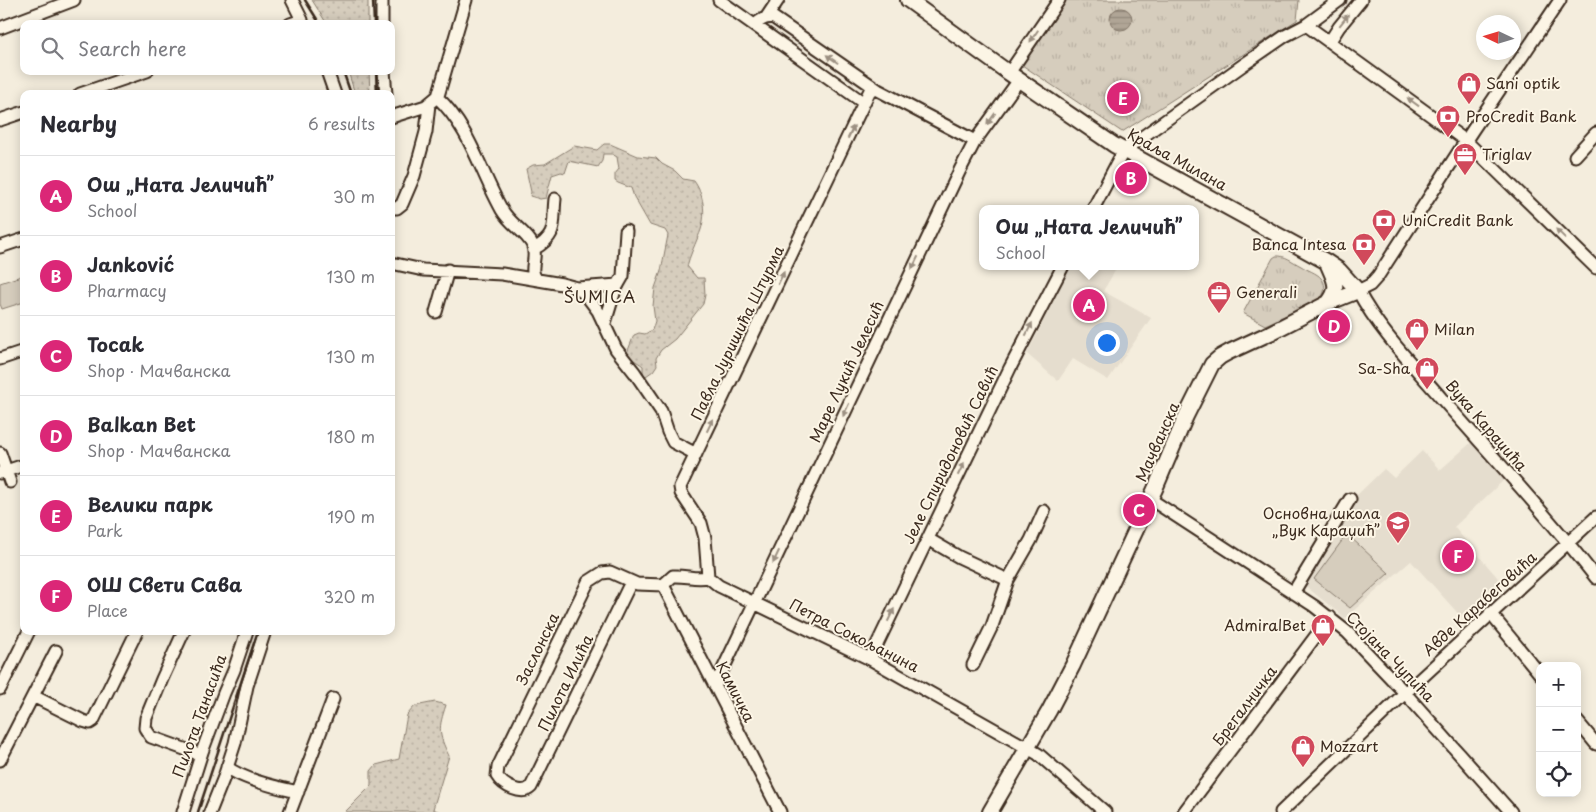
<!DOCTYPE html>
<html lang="en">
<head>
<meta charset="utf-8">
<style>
  :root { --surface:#fff; --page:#f2f2f3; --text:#2b2b33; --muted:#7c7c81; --line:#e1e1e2; --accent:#db2777 }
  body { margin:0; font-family:"Playpen Sans",sans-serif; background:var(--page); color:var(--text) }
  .controls { position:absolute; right:15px; bottom:15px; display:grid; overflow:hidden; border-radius:10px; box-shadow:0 2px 12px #0003 }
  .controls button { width:45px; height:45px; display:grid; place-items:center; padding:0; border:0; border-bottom:1px solid var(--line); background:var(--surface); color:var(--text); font:25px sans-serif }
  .compass { position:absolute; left:1476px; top:15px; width:45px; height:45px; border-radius:50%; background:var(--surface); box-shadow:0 2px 12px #0003; rotate:274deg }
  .you { position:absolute; left:1106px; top:342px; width:18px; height:18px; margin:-12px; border:4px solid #fff; border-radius:50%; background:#1a73e8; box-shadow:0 0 0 8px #1a73e833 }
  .badge { display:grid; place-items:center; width:32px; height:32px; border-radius:50%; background:var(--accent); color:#fff; font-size:16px; font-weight:700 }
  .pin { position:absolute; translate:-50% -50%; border:2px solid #fff; box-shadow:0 1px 5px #0006 }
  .popup { position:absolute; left:979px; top:205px; width:220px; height:65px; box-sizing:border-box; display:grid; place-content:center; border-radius:10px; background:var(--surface); filter:drop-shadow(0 1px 4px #0005); font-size:16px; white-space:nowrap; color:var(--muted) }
  .popup b { font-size:19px; color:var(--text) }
  .popup::after { content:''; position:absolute; left:50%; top:100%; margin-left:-10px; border:10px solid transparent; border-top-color:var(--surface) }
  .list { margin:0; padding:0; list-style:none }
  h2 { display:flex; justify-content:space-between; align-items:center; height:65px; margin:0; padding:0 20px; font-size:21px }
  h2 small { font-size:16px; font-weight:400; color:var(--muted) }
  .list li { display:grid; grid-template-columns:32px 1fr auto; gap:15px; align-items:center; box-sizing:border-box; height:80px; padding:0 20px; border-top:1px solid var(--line) }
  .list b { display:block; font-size:19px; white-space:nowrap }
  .list p { margin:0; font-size:16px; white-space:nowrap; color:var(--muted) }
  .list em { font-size:16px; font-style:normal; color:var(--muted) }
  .icon { flex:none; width:28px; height:28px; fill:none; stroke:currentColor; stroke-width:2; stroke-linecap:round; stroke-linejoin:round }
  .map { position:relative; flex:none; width:1596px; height:812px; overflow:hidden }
  .search { position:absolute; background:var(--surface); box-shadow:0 2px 12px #0003; left:20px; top:20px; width:375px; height:55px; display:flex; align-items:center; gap:12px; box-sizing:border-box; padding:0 18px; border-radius:10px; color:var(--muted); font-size:19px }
  .panel { position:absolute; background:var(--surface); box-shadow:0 2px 12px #0003; left:20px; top:90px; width:375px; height:545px; border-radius:10px }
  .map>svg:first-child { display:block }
  .built { fill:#e5ddce }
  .grass { fill:url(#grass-dots); stroke:#887c6e }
  .park { fill:url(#park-tufts); stroke:#887c6e }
  .pitch { fill:#d6cdbd; stroke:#887c6e }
  .water { fill:url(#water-rules); stroke:#817466 }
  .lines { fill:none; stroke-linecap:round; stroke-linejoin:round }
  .minor-casing { stroke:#3b2a1e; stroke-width:15 }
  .major-casing { stroke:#3b2a1e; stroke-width:18 }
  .minor { stroke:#fcf5e5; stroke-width:11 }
  .major { stroke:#fcf5e5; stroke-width:14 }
  .rail { stroke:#3b2a1e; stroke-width:2.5 }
  .oneway { fill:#9c9082 }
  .labels { text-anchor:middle; stroke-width:4; stroke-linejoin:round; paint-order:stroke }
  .poi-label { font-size:15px; fill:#3b2a1e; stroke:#fcf5e5; text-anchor:start }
  .street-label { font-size:15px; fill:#3b2a1e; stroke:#fcf5e5 }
  .neighbourhood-label { font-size:16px; letter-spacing:1px; fill:#3b2a1e; stroke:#fcf5e5 }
</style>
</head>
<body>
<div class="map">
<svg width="1596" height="812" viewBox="0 0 1596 812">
  <defs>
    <pattern id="grass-dots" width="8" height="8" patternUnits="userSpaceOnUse" patternTransform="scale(1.25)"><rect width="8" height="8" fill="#d6cdbd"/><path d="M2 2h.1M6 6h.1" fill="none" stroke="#b9b0a2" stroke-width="1.8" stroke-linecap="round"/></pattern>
    <pattern id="park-tufts" width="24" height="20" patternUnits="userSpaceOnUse" patternTransform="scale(1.25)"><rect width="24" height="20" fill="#d6cdbd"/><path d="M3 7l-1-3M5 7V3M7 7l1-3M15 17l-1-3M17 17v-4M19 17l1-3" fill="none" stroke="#b9b0a2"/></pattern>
    <pattern id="water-rules" width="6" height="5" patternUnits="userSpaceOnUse" patternTransform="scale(1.25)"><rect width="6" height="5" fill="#b0a596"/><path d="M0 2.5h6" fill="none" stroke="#90877a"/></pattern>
  </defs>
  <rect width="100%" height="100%" fill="#f4eddd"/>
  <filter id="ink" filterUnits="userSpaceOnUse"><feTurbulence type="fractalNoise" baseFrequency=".02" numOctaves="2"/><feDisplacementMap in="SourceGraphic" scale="10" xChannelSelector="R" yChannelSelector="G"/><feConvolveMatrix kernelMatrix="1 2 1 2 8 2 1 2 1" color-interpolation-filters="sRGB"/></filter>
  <g filter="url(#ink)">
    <path class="built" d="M1071,266h47l-15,25 48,27 -43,62 -35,-21 -15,22 -31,-27z
      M1474,440l33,37 -53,50 50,58 -40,35 -53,-59 -66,57 -42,-34 53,-88 28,-27 10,9 28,-27 18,19z"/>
    <path class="grass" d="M312,0h56v24h-41z
      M348,71h21l1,23h-15z
      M604,144h6l28,12 18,2 6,6 13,7 8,8 11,2c11,15 13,38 4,56 -4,10 -8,18 -11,29l10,12h7l1,17 -2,9 -28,35 -14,11 -5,8 1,7 -4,6 -7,5 -3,-2v-8c-6,-5 -12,-6 -16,-13l7,-18 5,-2 6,1 7,-4 3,-9 -2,-15 2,-18 6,-17 7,-36 -3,-5 -15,-5 -16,-28 -3,-9 -13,-5 -3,-2v-7l4,-5 -2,-12 -5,-3h-9l-1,7 -4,6 -29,-6 -4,12 -4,-1 -9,3 -6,23 -6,1 -10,-3 1,-4 -5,-23 7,-4 12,-1 29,-18 23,4z
      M435,702l11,3c-8,24 -8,28 3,51l-16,53 7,3h-95l26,-26v-15l5,-6 23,-6 8,-44 8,-9z"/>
    <path class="park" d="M1066,0h233l-2,20 -175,112 -100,-67z
      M1276,256c9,-1 17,6 25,10 6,4 16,7 20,12 7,8 3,19 -5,24l-51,23 -22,-12 30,-55z"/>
    <path class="pitch" d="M24,275v27l-22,7 -2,-5v-21z
      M1347,534l42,39 -39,35 -36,-29z"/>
    <path class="water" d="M1110 19a11 11 0 1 1 22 0a11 11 0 1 1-22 0Z"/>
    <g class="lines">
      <defs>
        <path id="minor" d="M719,0l145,103
          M1560,0l-88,131 -94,145 -8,9 -12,6c21,40 55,74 84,108 52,59 106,117 154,179
          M766,18l12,-18
          M290,24l12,-4 -10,-20
          M382,24v-24
          M755,25c5,-5 11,-9 19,-7l104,72 97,51
          M1306,25l160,116 130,127
          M0,28l74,-28
          M1330,41l9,-14 22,-27
          M327,71l8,23
          M384,71l2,23
          M1009,73l50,-73
          M80,94l67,-23
          M437,97c33,31 43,74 65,113 8,14 24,22 30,34 7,14 -5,25 5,36
          M391,117l35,-11 12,-10 28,-96
          M0,120l24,-8
          M1575,156l21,-23
          M391,208h6l5,-4 12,-28 12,-44 3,-28
          M1093,209l31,-59 119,-85 42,-29 21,-11 34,-25
          M0,247l24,-8
          M534,249c25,-14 18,-25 21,-50
          M391,263l32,7 79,4 60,10 15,4 9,7 12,16 18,38 19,24 26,38 7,21 5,10 23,12
          M577,288l41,-3
          M436,312l12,-42
          M605,323l10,-33 8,-14 3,-45
          M0,359l24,-8
          M0,453l10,29
          M0,473l24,-8
          M1150,499l164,107 33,26 58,61 106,119
          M928,539l31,18 49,23
          M708,577l-3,-39 -4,-15 -20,-30 -1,-6 192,-401
          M708,577l11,9 151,73 168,95 67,58
          M631,582l-100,205c-9,9 -28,-1 -34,-11l1,-9 90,-185 14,-9 8,-1 27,12 26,1
          M663,585l117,227
          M663,585l10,-9c12,-1 23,4 35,1
          M1293,593l57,-94
          M1490,613l50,61
          M184,631l-22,48 -16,39 -1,10 6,9 50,18
          M870,659l140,-291 53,-102
          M973,665l19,-39 16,-46 23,-40 13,-29
          M715,686l245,-516 15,-29 44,-61
          M0,689l29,-58
          M33,696l50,25 7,2 3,-2 44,-90
          M1577,721l19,23
          M0,760l56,-109
          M227,767c15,12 52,21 71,25
          M183,812l19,-60 22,-59 10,-23 13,-39
          M210,812l14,-35 11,-34 12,-57 18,-55
          M290,812l43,-113
          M1184,812l146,-195
          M1281,812l124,-119 191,-176"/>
        <path id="major" d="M908,0l101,73 105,72 213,117 12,8 19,21 -30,12 -58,30 -41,19 -9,5 -8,7 -26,52 -31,73 -82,176 -24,46 -59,101
          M1328,303c12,-15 7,-22 0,-38"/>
      </defs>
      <use href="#minor" class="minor-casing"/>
      <use href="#major" class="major-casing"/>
      <use href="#minor" class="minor"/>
      <use href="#major" class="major"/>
      <path class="rail" d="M305,0l15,24
        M373,0l1,24
        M343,71l8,23
        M376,71l1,23
        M198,812l60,-181"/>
    </g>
    <defs><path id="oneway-solid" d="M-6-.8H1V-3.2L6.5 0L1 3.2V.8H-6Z" transform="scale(1.25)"/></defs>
    <g class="oneway">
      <use href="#oneway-solid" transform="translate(1344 20) rotate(-52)"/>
      <use href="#oneway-solid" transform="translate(1034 36) rotate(124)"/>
      <use href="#oneway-solid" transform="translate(832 59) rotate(-145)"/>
      <use href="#oneway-solid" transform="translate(1413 102) rotate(-144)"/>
      <use href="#oneway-solid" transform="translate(991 119) rotate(126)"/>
      <use href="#oneway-solid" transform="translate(851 132) rotate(-64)"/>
      <use href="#oneway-solid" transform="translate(1561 234) rotate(-136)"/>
      <use href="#oneway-solid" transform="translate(915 263) rotate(116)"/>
      <use href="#oneway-solid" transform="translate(781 278) rotate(-64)"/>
      <use href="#oneway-solid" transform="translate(1029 329) rotate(-63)"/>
      <use href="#oneway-solid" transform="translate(846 410) rotate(115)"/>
      <use href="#oneway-solid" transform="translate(710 425) rotate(-64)"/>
      <use href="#oneway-solid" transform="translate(961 469) rotate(-64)"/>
      <use href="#oneway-solid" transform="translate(776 557) rotate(115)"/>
      <use href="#oneway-solid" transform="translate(891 615) rotate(-64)"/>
    </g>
  </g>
  <defs>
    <symbol id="shop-pin" viewBox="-11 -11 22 30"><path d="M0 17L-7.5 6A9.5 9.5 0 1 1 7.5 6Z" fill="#d1495b" stroke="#fcf5e5"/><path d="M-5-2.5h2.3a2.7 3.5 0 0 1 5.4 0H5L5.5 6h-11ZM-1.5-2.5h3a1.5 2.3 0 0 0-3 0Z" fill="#fff"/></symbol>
    <symbol id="bank-pin" viewBox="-11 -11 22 30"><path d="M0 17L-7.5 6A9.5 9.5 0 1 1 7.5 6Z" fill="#d1495b" stroke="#fcf5e5"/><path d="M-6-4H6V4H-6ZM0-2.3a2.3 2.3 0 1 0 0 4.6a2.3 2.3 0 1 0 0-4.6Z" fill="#fff"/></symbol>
    <symbol id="office-pin" viewBox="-11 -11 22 30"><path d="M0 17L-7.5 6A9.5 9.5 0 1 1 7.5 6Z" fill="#d1495b" stroke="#fcf5e5"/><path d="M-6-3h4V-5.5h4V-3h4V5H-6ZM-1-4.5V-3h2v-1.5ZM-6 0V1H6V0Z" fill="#fff"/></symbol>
    <symbol id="school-pin" viewBox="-11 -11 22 30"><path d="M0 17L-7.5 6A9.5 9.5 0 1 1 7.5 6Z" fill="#d1495b" stroke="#fcf5e5"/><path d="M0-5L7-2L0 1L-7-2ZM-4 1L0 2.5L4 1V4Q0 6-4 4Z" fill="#fff"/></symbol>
  </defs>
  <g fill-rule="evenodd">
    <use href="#shop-pin" x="1455" y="70" width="28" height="38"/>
    <use href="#bank-pin" x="1434" y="103" width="28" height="38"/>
    <use href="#office-pin" x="1451" y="141" width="28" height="38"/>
    <use href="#bank-pin" x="1370" y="207" width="28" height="38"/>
    <use href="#bank-pin" x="1350" y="231" width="28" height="38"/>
    <use href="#office-pin" x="1205" y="279" width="28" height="38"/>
    <use href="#shop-pin" x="1403" y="316" width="28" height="38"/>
    <use href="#shop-pin" x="1413" y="355" width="28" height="38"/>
    <use href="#school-pin" x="1384" y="509" width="28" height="38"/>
    <use href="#shop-pin" x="1309" y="612" width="28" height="38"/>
    <use href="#shop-pin" x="1289" y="733" width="28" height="38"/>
  </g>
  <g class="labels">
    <g class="poi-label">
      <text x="1486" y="89">Sani optik</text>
      <text x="1466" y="122">ProCredit Bank</text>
      <text x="1482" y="160">Triglav</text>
      <text x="1402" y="226">UniCredit Bank</text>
      <text x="1346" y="250" text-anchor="end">Banca Intesa</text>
      <text x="1236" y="298">Generali</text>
      <text x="1434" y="335">Milan</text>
      <text x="1410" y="374" text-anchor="end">Sa-Sha</text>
      <text x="1380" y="519" text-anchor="end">Основна школа<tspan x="1380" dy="17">„Вук Караџић”</tspan></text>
      <text x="1306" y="631" text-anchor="end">AdmiralBet</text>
      <text x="1320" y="752">Mozzart</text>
    </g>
    <g class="street-label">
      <text transform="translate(1177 160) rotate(29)" y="5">Краља Милана</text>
      <text transform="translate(738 333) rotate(-64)" y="5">Павла Јуришића Штурма</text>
      <text transform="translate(847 372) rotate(-65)" y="5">Маре Лукић Јелесић</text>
      <text transform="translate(1486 426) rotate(49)" y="5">Вука Караџића</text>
      <text transform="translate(1158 442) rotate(-66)" y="5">Мачванска</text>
      <text transform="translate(951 455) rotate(-64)" y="5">Јеле Спиридоновић Савић</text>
      <text transform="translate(1480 604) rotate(-42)" y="5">Авде Карабеговића</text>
      <text transform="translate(854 636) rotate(27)" y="5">Петра Сокољанина</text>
      <text transform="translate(538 649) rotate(-64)" y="5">Заслонска</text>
      <text transform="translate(1390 657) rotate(46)" y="5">Стојана Чупића</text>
      <text transform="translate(566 683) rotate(-64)" y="5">Пилота Илића</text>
      <text transform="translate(735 692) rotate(63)" y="5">Камичка</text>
      <text transform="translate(1245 706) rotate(-53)" y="5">Брегалничка</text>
      <text transform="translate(200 716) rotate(-70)" y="5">Пилота Танасића</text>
    </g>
    <g class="neighbourhood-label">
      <text x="600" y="303">ŠUMICA</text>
    </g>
  </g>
</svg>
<div class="controls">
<button>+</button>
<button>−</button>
<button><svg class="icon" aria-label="locate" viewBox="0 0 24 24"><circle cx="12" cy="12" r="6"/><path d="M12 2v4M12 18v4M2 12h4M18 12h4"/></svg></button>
</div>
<svg class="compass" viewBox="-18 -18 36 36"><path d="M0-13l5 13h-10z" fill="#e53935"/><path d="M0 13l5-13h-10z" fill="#7c7c81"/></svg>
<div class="you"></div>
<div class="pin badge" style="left:1089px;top:305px">A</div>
<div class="popup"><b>Ош „Ната Јеличић”</b>School</div>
<div class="pin badge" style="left:1131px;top:178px">B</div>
<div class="pin badge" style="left:1139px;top:510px">C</div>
<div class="pin badge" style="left:1334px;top:326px">D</div>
<div class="pin badge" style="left:1123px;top:98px">E</div>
<div class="pin badge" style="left:1458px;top:556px">F</div>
<div class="search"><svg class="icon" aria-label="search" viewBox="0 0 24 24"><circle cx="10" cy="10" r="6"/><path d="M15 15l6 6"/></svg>Search here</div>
<section class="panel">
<h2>Nearby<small>6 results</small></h2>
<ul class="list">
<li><span class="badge">A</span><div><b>Ош „Ната Јеличић”</b><p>School</p></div><em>30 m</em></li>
<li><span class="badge">B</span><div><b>Janković</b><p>Pharmacy</p></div><em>130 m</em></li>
<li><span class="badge">C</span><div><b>Tocak</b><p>Shop · Мачванска</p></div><em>130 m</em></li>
<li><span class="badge">D</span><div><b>Balkan Bet</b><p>Shop · Мачванска</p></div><em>180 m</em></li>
<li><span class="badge">E</span><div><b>Велики парк</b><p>Park</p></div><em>190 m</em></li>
<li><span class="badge">F</span><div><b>ОШ Свети Сава</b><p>Place</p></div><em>320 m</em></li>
</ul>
</section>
</div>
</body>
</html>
